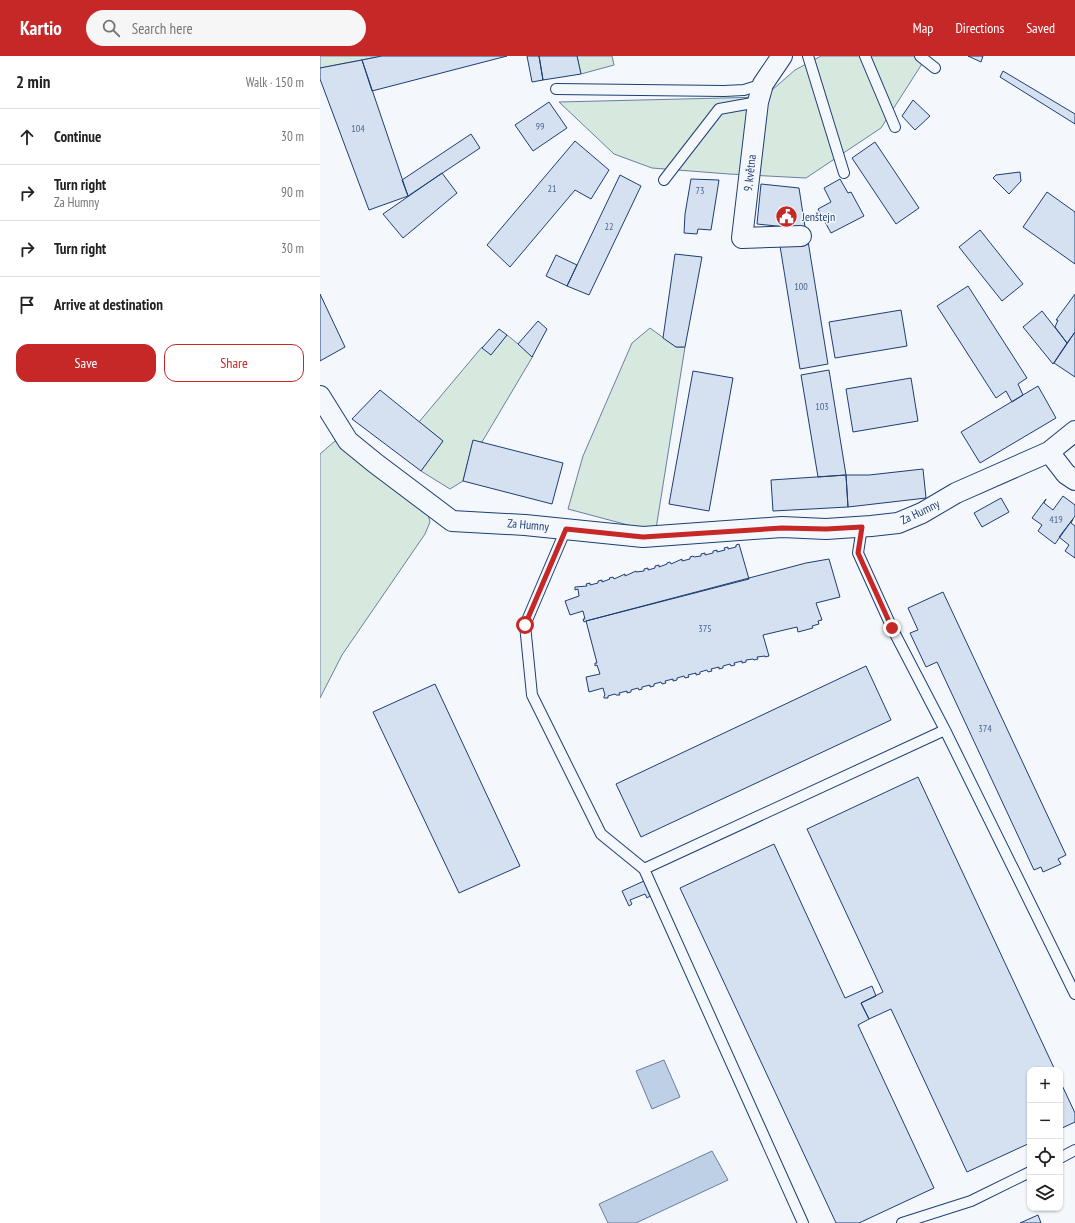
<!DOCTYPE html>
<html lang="en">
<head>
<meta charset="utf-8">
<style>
  :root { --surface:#fff; --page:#f6f6f6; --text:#222; --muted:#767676; --line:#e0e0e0; --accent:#c62828 }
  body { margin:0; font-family:"PT Sans Narrow",sans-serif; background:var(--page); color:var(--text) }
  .controls { position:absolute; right:12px; bottom:12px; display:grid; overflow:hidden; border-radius:8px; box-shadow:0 1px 3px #0004 }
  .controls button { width:36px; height:36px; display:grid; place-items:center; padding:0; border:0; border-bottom:1px solid var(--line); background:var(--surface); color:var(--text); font:20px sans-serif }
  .stop { position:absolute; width:12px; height:12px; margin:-9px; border:3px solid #c62828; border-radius:50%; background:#fff }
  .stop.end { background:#c62828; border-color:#fff; box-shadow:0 1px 4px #0008 }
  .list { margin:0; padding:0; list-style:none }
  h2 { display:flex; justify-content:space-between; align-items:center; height:52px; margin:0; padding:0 16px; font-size:17px }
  h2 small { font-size:13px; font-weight:400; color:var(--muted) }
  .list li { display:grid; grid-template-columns:26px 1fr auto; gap:12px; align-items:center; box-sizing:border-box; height:56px; padding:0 16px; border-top:1px solid var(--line) }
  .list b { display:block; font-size:15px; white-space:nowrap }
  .list p { margin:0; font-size:13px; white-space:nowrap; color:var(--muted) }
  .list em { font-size:13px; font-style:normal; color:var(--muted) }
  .actions { display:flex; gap:8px; padding:12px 16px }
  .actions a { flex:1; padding:9px 0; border:1px solid var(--accent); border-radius:12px; text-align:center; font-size:14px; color:var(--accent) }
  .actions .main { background:var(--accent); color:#fff }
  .icon { flex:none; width:22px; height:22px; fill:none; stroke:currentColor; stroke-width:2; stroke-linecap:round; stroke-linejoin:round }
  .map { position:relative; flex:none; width:755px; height:1167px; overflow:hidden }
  header { display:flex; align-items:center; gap:24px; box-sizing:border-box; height:56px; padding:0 20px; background:var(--accent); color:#fff }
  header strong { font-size:19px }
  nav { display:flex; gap:22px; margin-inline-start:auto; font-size:14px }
  .search { width:280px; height:36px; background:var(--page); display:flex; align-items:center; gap:10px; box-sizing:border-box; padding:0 14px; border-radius:22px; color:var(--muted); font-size:15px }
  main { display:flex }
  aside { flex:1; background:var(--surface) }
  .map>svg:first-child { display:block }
  .green { fill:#d7e8df; stroke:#687fa3 }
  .water { fill:#bed0e5; stroke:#687fa3 }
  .building { fill:#d5e0f0; stroke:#1d3f73 }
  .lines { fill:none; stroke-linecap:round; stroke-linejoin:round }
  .lane-casing { stroke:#1d3f73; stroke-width:12 }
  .street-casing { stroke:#1d3f73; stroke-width:22 }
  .lane { stroke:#f4f7fb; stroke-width:10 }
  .street { stroke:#f4f7fb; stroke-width:20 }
  .route { stroke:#c62828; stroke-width:5 }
  .labels { text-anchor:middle; stroke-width:3; stroke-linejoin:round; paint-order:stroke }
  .number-label { font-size:10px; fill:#4b6792 }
  .street-label { font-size:12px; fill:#1d3f73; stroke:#f4f7fb }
  .poi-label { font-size:12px; fill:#1d3f73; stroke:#f4f7fb; text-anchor:start }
</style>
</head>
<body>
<header>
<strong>Kartio</strong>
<div class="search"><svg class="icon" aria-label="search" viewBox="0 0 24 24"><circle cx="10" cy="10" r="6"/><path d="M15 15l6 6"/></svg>Search here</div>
<nav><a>Map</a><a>Directions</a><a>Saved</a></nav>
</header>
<main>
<aside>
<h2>2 min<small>Walk · 150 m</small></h2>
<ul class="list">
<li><svg class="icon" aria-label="ahead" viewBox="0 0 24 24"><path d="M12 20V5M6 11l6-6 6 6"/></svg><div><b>Continue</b></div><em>30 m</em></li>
<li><svg class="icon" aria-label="right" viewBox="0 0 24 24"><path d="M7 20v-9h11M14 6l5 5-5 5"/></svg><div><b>Turn right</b><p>Za Humny</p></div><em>90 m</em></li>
<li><svg class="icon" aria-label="right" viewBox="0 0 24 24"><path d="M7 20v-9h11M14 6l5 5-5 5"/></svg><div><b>Turn right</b></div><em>30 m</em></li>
<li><svg class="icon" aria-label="arrive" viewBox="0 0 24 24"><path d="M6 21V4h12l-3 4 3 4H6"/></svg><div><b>Arrive at destination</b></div></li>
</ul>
<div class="actions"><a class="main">Save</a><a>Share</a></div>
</aside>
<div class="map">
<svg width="755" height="1167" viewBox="0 0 755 1167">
  <rect width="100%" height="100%" fill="#f4f7fb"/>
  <path class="green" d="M0,0h62l-62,12z
    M257,0h35l2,9 -33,9z
    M501,0h106l-46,72 -75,50 -77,-4 -77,-6 -38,-14 -55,-52 205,-5 31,-27z
    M330,272l26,19h9l-29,182h-13l-75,-20 15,-53 49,-113z
    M187,279l26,21 -51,86 -9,-1 -10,40 -13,8 -29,-18 22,-30 -24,-19 63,-75 9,7z
    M15,385l59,48 34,25 2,8 -5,12 -83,121 -22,43v-244z"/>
  <path class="water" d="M344,1004l16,37 -28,12 -16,-38z
    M392,1095l16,29 -92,43h-28l-9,-19z"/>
  <path class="building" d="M62,0h125l-135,35 -10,-31z
    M207,0h12l4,24 -11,2z
    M219,0h38l4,18 -38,6z
    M648,0h15l-2,6z
    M42,4l46,136 -39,14 -49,-131v-11z
    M683,15l72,43v10l-75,-47z
    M593,44l17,16 -15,14 -13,-14z
    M229,46l18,26 -34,23 -18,-26z
    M151,78l9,14 -72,48 -6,-16z
    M255,85l34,29 -18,29 -16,-9 -65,77 -23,-22z
    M555,86l44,66 -23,16 -44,-66z
    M700,116l1,9 -12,13 -16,-16 3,-3z
    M122,117l15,20 -54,45 -20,-24z
    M300,119l21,11 -52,109 -22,-9z
    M371,123l28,1 -8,50 -13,-1 -1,5 -13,-1 1,-19z
    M520,123l8,14 3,-1 13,24 -33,17 -13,-24 13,-7 -7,-14z
    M441,128l38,4 6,39 -9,1 -39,-4z
    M727,136l28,20v52l-52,-37z
    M660,174l43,54 -21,17 -43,-54z
    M488,185l20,123 -28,5 -20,-123z
    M355,198l27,3 -17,90h-9l-13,-9z
    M236,199l21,10 -10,21 -21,-10z
    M648,230l59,92 -9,6 5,11 -11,7 -6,-11 -10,7 -59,-92z
    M0,238l25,53 -25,14z
    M755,238v38l-8,11 -12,-16 3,-7h-2z
    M581,254l6,36 -72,12 -6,-36z
    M722,255l25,32 -14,21 -30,-37z
    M218,265l9,8 -15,28 -14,-13z
    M179,273l8,6 -16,20 -9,-7z
    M755,276v45l-21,-14z
    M509,314l17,105 -28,2 -17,-102z
    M373,315l40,7 -24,133 -40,-7z
    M591,322l7,43 -65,11 -7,-43z
    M718,330l18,32 -76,45 -19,-31z
    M60,334l63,51 -22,30 -69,-52z
    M153,384l90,23 -11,41 -89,-23z
    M603,413l3,29 -78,9 -2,-32h23z
    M526,419l2,32 -75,4 -2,-31z
    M743,440l12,9v11l-20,28 -17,-13 4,-6 -10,-7 14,-19 -2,4 9,7z
    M681,442l8,14 -27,15 -8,-14z
    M753,463l-2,4 4,3v32l-10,-7 4,-6 -10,-8z
    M419,488l10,35 -163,42 -2,1 -1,-3h2l-2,-8 -13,4 -5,-14 14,-5 -1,-7 -3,1v-3l12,-1 -1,-2 4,-1v2l8,-2v-2l4,-1v2l8,-3 -1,-1 4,-1 1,2 11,-5v2l11,-5v1l8,-1v-2l4,-1v2l7,-2v-2l4,-1v2l8,-3v-1l3,-1 1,2 11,-5v2l8,-2v-2l3,-1 1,1 7,-1v-2l4,-1v2l8,-2v-2l4,-1v2l8,-2 -1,-2 4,-1v2l8,-2v-2z
    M509,503l11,38 -24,6 6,17 -4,1 1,3 -7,2 1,2 -15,4 -1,-5 -34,8 6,21 -4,1v-1l-8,1 1,2 -4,1 -1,-1 -7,1v2l-4,1v-2l-8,2 1,2 -4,1 -1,-2 -7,2v2l-4,1v-2l-8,2 1,2 -4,1 -1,-2 -7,2v2l-4,1v-2l-8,2 1,2 -4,1 -1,-2 -7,2v2l-4,1v-2l-8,2 1,2 -4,1 -1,-2 -7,2v2l-4,1v-2l-8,2v2l-3,1 -1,-2 -7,2v2l-4,1v-2l-8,2 1,2h-4l-1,-1 -7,2v2h-4v-2l1,-1 -2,-7 -14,4 -3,-15 14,-3 -3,-9 -2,1v-3h2l-11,-42 220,-58z
    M623,536l123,263 -8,4 3,5 -18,8 -2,-5 -7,3 -97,-208 -11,5 -16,-34 8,-3 -10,-22z
    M546,610l25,54 -250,117 -25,-53z
    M115,628l85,182 -61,27 -86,-181z
    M598,721l137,293h-25v73l-63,29 -76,-163 -22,10 -8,-16 22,-11 -76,-163z
    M454,788l71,154 27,-12 4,10 -15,7 8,16 -11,6 76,163 -75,35h-23l-156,-335z
    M324,825l6,15 -3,2 -2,-4 -15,6 2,4 -3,2 -7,-15z
    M740,1025l15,32v9l-15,7z
    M718,1159l3,8h-21z"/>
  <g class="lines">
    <defs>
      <path id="lane" d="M488,0l36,117
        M545,0l30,71
        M600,0l15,12
        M236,33l168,2 20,-1 19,-6
        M344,124l55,-71 39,-7
        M542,471l-4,26 34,75 53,102
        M246,473l-41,96 7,70 69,139 43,35
        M740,1102l15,-8
        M483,1167l-159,-354 301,-139 130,264
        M582,1167l69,-22 59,-29"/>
      <path id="street" d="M462,0l-19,28 -5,18 -16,136 59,-2
        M0,340l28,45 27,22 77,58 73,4 118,12 139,-10 44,2 45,-3 27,-3 24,-10 34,-20 93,-41 26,-21
        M729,396l17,22 9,6"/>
    </defs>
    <use href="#lane" class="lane-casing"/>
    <use href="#street" class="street-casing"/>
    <use href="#lane" class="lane"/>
    <use href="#street" class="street"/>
  </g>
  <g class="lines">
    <path class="route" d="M205,569l41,-96 77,8 139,-9 44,1 36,-2 -4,26 34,75"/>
  </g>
  <defs>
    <symbol id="civic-disc" viewBox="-11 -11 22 22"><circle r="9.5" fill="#c62828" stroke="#f4f7fb"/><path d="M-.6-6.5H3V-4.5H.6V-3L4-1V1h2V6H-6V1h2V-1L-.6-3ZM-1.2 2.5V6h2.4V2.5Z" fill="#fff"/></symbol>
  </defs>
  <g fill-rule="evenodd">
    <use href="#civic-disc" x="454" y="148" width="25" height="25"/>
  </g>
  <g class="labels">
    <g class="number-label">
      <text x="220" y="74">99</text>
      <text x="38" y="76">104</text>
      <text x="232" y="136">21</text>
      <text x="380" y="138">73</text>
      <text x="289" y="174">22</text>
      <text x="481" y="234">100</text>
      <text x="502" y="354">103</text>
      <text x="736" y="467">419</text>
      <text x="385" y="576">375</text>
      <text x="665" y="676">374</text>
    </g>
    <g class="street-label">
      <text transform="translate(430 117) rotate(-84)" y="4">9. května</text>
      <text transform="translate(600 456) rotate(-26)" y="4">Za Humny</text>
      <text transform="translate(208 469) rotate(5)" y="4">Za Humny</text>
    </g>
    <g class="poi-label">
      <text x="482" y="165">Jenštejn</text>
    </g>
  </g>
</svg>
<div class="controls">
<button>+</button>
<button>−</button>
<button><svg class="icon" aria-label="locate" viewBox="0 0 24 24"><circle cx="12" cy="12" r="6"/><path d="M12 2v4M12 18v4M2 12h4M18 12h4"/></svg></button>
<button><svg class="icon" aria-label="layers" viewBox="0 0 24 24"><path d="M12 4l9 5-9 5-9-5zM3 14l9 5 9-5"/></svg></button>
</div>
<div class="stop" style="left:205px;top:569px"></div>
<div class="stop end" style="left:572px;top:572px"></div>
</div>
</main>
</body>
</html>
